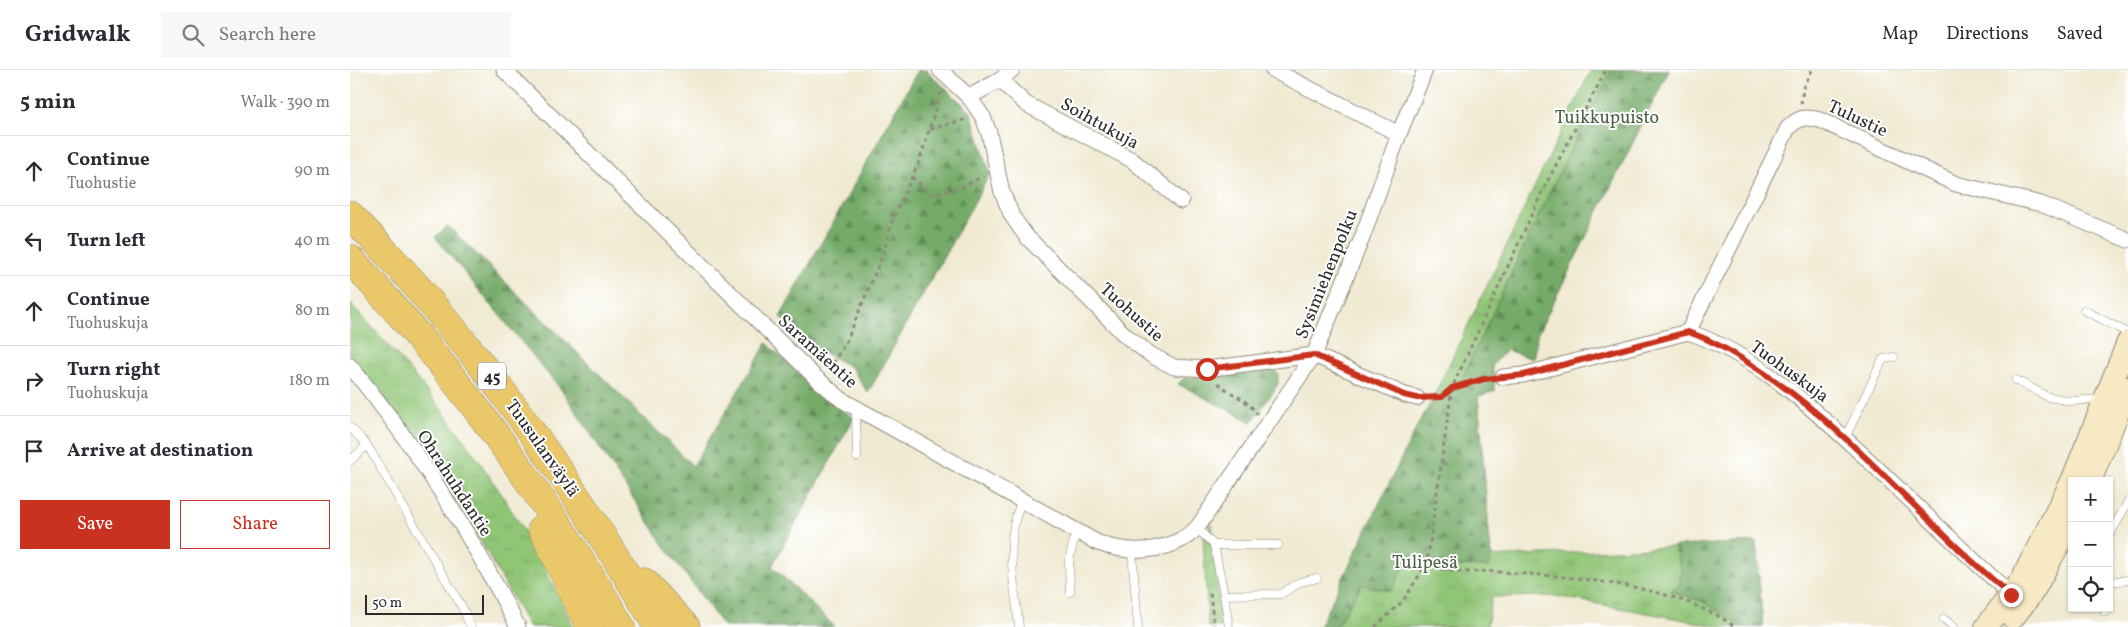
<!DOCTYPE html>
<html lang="en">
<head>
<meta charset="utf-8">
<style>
  :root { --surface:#fff; --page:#f7f7f7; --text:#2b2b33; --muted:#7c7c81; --line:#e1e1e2; --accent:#c8321e }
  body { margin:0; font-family:Vollkorn,serif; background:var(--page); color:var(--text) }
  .controls { position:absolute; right:15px; bottom:15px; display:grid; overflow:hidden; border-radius:0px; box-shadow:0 1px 4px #0004 }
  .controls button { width:45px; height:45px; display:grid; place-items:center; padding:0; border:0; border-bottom:1px solid var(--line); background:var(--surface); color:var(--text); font:25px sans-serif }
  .scale { position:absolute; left:15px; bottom:12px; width:119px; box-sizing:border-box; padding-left:5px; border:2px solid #2b2b2b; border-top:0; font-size:14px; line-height:18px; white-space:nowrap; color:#2b2b2b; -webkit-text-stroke:4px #fff; paint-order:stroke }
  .stop { position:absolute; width:15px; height:15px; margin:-11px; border:4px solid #c8321e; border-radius:50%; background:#fff }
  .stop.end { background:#c8321e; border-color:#fff; box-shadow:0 1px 5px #0008 }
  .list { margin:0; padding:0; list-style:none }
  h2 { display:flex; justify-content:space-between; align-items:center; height:65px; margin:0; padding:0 20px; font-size:21px }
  h2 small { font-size:16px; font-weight:400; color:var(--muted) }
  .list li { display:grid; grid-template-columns:32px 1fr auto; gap:15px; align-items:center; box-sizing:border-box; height:70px; padding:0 20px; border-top:1px solid var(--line) }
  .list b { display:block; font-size:19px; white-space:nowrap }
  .list p { margin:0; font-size:16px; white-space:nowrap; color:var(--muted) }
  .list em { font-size:16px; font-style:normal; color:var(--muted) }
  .actions { display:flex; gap:10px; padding:15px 20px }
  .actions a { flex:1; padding:11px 0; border:1px solid var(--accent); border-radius:0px; text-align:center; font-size:18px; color:var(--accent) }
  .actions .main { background:var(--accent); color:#fff }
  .icon { flex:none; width:28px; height:28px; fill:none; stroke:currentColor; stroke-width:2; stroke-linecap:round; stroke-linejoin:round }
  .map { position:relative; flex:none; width:1778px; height:557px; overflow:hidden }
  header { display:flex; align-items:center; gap:30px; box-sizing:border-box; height:70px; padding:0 25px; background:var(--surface); border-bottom:1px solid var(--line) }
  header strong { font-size:24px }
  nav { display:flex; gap:28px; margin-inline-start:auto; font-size:18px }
  .search { width:350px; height:45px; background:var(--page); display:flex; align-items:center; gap:12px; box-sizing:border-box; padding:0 18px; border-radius:0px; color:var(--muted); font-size:19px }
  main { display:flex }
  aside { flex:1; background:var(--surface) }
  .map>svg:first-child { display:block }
  .grass { fill:url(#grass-tufts); stroke:#5e7850 }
  .forest { fill:url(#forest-firs); stroke:#506a49 }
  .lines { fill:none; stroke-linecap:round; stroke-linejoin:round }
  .service-casing { stroke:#8e8a7e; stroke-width:9 }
  .minor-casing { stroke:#8e8a7e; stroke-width:17 }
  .secondary-casing { stroke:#8e8a7e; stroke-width:24 }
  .motorway-casing { stroke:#8e8a7e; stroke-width:29 }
  .path { stroke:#8e8a7e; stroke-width:3; stroke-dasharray:4 4; stroke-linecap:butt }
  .service { stroke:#fff; stroke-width:8 }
  .minor { stroke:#fff; stroke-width:15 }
  .secondary { stroke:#f7e9c3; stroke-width:22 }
  .motorway { stroke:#eac769; stroke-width:28 }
  .route { stroke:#c8321e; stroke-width:6 }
  .labels { text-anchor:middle; stroke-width:4; stroke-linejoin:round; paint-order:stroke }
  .shield { fill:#fff; stroke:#6b6b6b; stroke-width:1 }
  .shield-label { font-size:16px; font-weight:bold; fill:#2b2b2b }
  .park-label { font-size:18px; fill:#4e6145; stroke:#fff }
  .street-label { font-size:18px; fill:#2b2b2b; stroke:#fff }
</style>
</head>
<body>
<header>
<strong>Gridwalk</strong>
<div class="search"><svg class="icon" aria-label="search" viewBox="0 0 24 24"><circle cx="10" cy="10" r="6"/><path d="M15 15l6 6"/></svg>Search here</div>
<nav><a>Map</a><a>Directions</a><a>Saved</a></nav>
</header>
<main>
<aside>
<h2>5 min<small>Walk · 390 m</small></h2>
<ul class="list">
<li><svg class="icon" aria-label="ahead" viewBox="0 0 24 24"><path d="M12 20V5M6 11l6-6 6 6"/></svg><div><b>Continue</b><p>Tuohustie</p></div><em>90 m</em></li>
<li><svg class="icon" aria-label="left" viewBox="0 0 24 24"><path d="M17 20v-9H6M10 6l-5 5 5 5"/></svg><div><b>Turn left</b></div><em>40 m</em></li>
<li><svg class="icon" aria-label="ahead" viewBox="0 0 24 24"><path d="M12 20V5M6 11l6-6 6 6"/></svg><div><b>Continue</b><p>Tuohuskuja</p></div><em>80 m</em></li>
<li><svg class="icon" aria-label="right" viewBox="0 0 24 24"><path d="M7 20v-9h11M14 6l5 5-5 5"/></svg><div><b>Turn right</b><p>Tuohuskuja</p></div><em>180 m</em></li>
<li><svg class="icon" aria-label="arrive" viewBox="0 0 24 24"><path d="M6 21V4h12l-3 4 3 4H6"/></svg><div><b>Arrive at destination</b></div></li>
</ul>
<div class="actions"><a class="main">Save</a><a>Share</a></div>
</aside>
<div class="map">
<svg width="1778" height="557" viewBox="0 0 1778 557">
  <defs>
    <pattern id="grass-tufts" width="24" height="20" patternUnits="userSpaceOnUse" patternTransform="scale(1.25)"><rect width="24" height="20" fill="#90c576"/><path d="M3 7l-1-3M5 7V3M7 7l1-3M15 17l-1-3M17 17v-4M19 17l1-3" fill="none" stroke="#7ca966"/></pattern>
    <pattern id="forest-firs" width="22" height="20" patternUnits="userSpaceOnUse" patternTransform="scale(1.25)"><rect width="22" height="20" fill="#74aa67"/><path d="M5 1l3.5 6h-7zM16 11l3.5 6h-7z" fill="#5f8b55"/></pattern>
  </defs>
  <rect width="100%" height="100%" fill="#fff"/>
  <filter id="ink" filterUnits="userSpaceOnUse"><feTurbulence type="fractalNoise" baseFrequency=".02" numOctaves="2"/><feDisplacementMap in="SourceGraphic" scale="10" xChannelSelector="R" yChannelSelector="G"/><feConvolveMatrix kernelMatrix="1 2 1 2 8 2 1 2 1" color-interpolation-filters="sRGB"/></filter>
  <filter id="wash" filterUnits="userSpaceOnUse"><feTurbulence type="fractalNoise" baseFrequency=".0096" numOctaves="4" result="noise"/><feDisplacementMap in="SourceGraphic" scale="20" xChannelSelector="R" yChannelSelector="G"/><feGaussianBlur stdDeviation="1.12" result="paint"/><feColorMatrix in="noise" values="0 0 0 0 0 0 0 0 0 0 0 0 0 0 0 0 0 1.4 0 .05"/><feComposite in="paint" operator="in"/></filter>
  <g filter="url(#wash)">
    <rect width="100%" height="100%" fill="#f0ead2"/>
    <path class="grass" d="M1241,0h78l-132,265 -4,24 -26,-9 -15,15 3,26 -17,5 13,161 265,-15 7,85h-41l-166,-31 -64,1 -5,30h-168l122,-246z
      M0,233c89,95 171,204 223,324h-44l-59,-105 -45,-70 -75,-97z
      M862,454l9,103h-13l-5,-91z"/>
    <path class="forest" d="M568,0h8l45,42 19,62 -122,219 -17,-26 -30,-16 -41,-34z
      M1261,0h58l-132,265 -4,24 -26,-9 -15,15 3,26 -17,5 13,161 -2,10 -44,-1 -13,-8 -20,-3 -21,36 -29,-6 -26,42h-17l104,-213 39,-36 89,-189z
      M98,156l245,240 74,-123c27,27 54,54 87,75l-82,148 63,61h-111l-58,-79 -103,-156 -128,-155z
      M923,298l5,7v9l-5,8 -21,30 -74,-38 6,-6z
      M1406,472l7,85h-21l-38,-25 -33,-11 9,-8 1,-13 -7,-24z"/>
  </g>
  <g filter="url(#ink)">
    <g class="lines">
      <defs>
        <path id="service" d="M1734,240l44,23
          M1666,310l32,17 23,4 31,-2
          M506,338l1,49
          M0,357l17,18 95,162 9,20
          M1495,368l38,-79 11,-2
          M0,391l17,-16
          M847,458l17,17h64
          M1759,466l19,-34
          M864,475l10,50 57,-1 19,-12 17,-4
          M782,481l6,76
          M1759,512l19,-2
          M720,522l-1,-31 7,-30
          M874,525l5,32
          M1755,538v4
          M1594,549l10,8
          M669,557c-4,-41 -16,-88 3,-126"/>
        <path id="minor" d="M154,0l311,307 27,23 256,143c33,12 73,10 99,-15l117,-173 48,-117 37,-104 26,-64
          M590,0l29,27 14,20 6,16 13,59 10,24 14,20 100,100 25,19 23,12 33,2 107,-14 91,40 12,3
          M923,0l126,64
          M650,10l26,24 106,56 49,41
          M619,27l31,-17 12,-10
          M1338,262l100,-204c11,-11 17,-12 32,-8l136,64 85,20 87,36
          M0,296c66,80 121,169 168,261
          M1153,307l20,-2 165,-43c67,22 124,76 175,123 52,49 102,99 155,146"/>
        <path id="secondary" d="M1722,411l56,-139
          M1740,411l38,-93
          M1663,548l21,-28 38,-70
          M1636,557l35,-46 51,-100"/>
        <path id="motorway" d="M0,145c122,123 220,263 308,412
          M0,189c105,112 194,235 271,368
          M192,458l48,99
          M294,512l42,45"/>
      </defs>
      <use href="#service" class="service-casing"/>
      <use href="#minor" class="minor-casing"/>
      <use href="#secondary" class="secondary-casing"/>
      <use href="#motorway" class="motorway-casing"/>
      <path class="path" d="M1451,34l2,-16 9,-18
        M580,59l37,-10
        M562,107l19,17 33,-8 19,-10
        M479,300l19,-32 35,-84 10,-36 26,-56 22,-70
        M868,313c13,12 30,16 39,31
        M1080,328l12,-1 10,-9 37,-10
        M1077,493c25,13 47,7 74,9 72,5 176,12 234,55
        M860,523l4,34
        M1025,557l28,-26 24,-38 25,-175 92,-200 62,-118"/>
      <use href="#service" class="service"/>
      <use href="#minor" class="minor"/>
      <use href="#secondary" class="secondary"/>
      <use href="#motorway" class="motorway"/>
    </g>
  </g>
  <g class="lines" filter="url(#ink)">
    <path class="route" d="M857,299l107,-14 90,40 13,3 25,-1 10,-9 32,-9 40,-4 164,-43c27,9 52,25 76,41 93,63 161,152 247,222"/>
  </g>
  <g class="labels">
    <rect class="shield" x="128" y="292.5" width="28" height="27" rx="4"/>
    <g class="shield-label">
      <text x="142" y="312">45</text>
    </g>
    <g class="park-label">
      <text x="1257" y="53">Tuikkupuisto</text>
      <text x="1075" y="498">Tulipesä</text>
    </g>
    <g class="street-label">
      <text transform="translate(1508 48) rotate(25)" y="6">Tulustie</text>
      <text transform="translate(750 53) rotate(29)" y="6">Soihtukuja</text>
      <text transform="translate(976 204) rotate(-68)" y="6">Sysimiehenpolku</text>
      <text transform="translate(782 242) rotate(42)" y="6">Tuohustie</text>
      <text transform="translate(468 281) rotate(42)" y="6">Saramäentie</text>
      <text transform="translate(1440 301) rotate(36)" y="6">Tuohuskuja</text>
      <text transform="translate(193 378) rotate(55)" y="6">Tuusulanväylä</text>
      <text transform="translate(105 413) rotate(57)" y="6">Ohrahuhdantie</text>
    </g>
  </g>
</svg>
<div class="controls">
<button>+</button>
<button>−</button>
<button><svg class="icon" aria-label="locate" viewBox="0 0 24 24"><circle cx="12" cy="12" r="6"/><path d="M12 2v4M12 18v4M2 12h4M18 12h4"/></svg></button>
</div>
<div class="scale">50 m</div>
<div class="stop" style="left:857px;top:299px"></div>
<div class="stop end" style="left:1661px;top:525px"></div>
</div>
</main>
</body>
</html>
